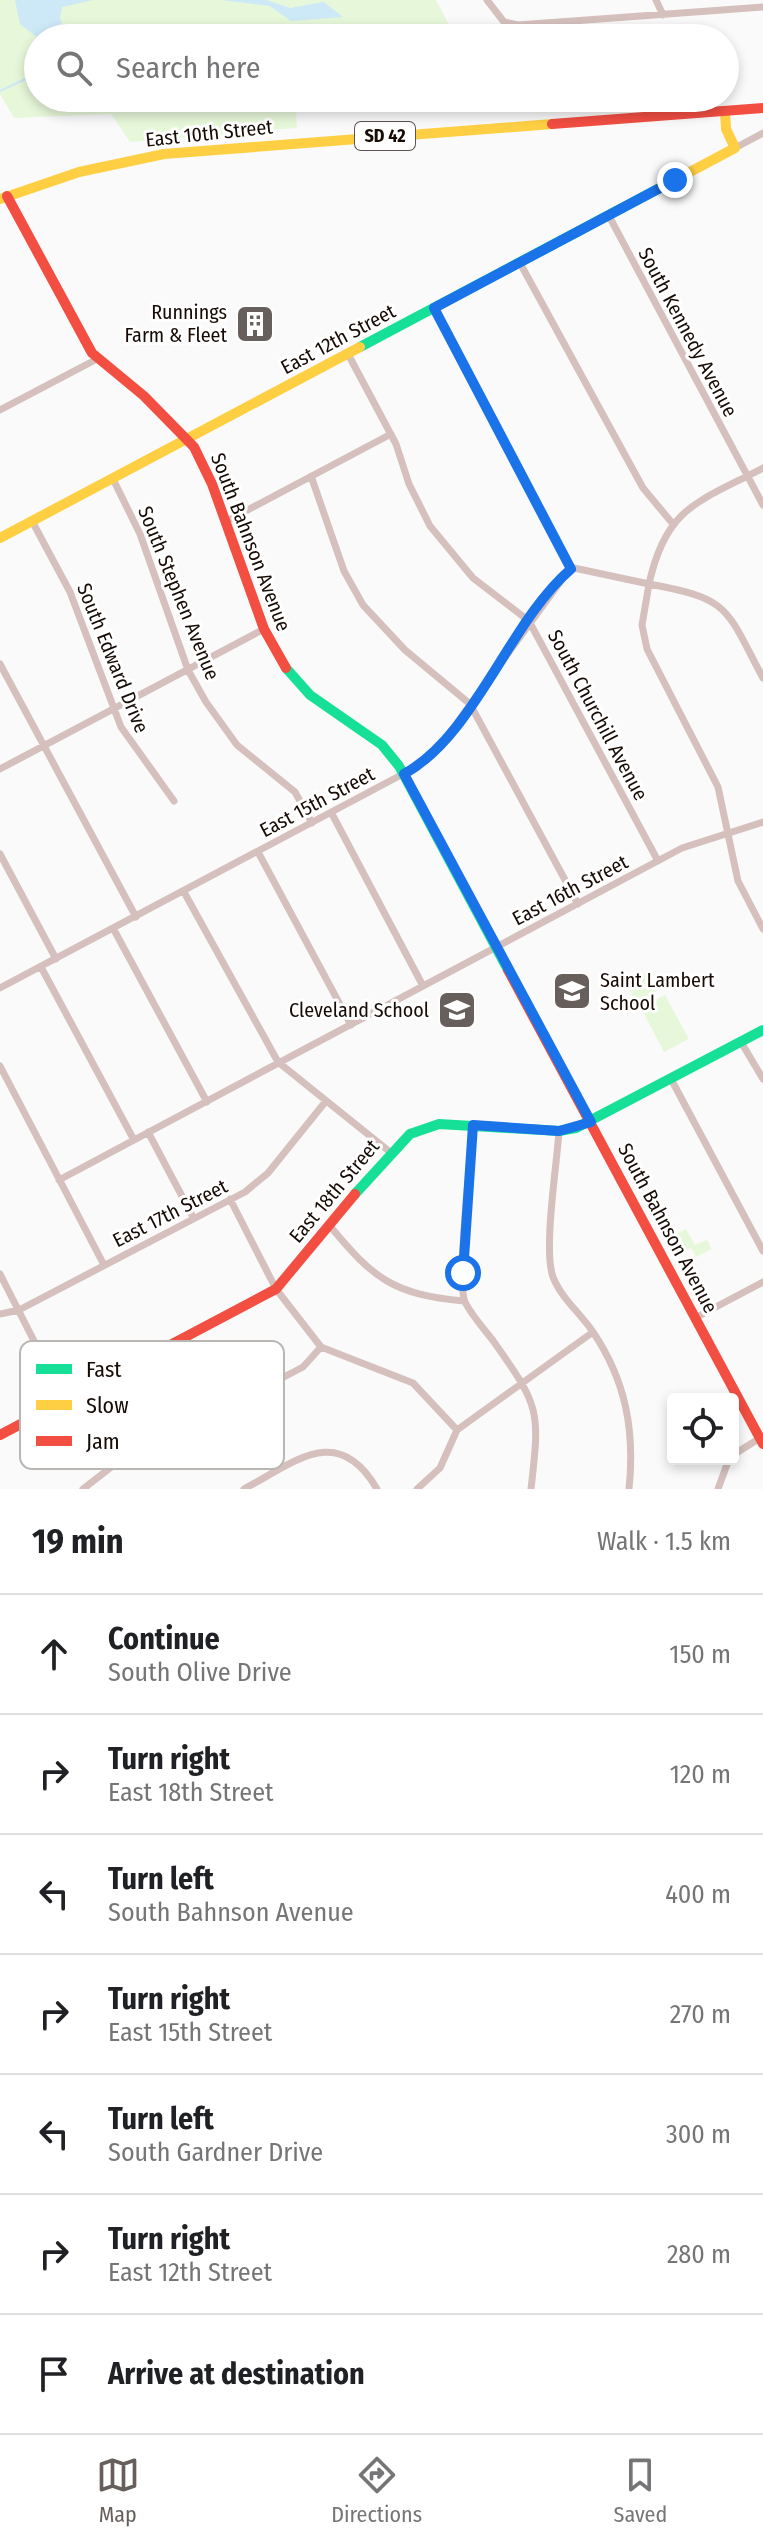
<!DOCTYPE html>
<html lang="en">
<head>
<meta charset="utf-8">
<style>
  :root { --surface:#fff; --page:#f6f6f6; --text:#202124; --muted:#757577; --line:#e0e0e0; --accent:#665f5b }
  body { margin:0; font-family:"Fira Sans Condensed",sans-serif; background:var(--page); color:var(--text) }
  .controls { position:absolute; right:24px; bottom:24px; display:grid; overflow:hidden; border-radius:8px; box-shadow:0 4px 12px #0003 }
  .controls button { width:72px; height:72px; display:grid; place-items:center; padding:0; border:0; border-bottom:2px solid var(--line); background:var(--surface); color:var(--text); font:40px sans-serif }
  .stop { position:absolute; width:24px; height:24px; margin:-18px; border:6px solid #1a73e8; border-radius:50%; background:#fff }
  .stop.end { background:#1a73e8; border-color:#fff; box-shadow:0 2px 8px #0008 }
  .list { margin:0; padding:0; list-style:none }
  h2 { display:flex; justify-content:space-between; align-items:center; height:104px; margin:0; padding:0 32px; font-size:34px }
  h2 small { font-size:26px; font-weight:400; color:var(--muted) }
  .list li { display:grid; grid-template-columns:52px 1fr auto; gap:24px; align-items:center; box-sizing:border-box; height:120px; padding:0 32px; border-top:2px solid var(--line) }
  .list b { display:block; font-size:30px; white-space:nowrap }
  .list p { margin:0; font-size:26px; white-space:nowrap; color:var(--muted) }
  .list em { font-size:26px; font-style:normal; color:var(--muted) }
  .icon { flex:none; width:44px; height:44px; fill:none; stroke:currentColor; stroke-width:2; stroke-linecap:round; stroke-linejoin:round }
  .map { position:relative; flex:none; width:763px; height:1489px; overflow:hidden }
  .search { position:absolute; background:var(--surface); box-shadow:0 4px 12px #0003; left:24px; right:24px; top:24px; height:88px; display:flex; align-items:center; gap:20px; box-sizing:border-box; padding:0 28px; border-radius:44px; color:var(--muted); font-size:30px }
  .sheet { height:944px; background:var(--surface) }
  nav { display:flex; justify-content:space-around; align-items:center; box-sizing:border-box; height:112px; border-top:2px solid var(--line); background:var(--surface); font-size:22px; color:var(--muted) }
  nav a { display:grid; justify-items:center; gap:4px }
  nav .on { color:var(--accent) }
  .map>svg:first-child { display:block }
  .green { fill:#e7f8da }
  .water { fill:#cde8f6 }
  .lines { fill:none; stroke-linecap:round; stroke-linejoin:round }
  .stream { stroke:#cde8f6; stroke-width:2 }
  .street { stroke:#d5c0bd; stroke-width:7 }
  .fast { stroke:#16e098; stroke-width:10 }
  .slow { stroke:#ffcf43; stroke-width:10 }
  .jam { stroke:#f24e42; stroke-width:10 }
  .route { stroke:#1a73e8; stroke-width:10 }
  .labels { text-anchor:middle; stroke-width:6; stroke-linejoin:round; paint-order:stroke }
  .shield { fill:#fff; stroke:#5c5450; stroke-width:2 }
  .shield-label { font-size:18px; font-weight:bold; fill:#160b05 }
  .street-label { font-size:20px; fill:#160b05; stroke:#fff }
  .poi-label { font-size:20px; fill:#160b05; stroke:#fff; text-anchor:end }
  .key { fill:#fff; stroke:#b9b6b4; stroke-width:2 }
  .key-label { font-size:22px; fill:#160b05 }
</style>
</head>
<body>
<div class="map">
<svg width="763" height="1489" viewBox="0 0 763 1489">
  <rect width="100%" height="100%" fill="#fafafa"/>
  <path class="green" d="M0,0h436l20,38h-418v60h264l-7,1 2,29 -167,14 -19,-28 -97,4 -14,-24z
    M647,972l10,19 -21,11 -10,-19z
    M665,995l24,44 -25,13 -23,-44z
    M686,1229l9,16 12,-5 5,9 -16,8 -5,-9 -9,4 -9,-17z"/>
  <path class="water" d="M15,0h78l-31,7 -2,12 9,19h-31l-18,-14z
    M221,0h45l24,8 34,-6 19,15 -52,4 -21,-15z"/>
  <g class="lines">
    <path class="stream" d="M0,91l38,-18"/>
    <path class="street" d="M487,0l17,22 14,3 245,-18
      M656,0l7,15
      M735,148l28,-15
      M609,216l154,289
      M520,263l123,225 30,36
      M434,308l137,261
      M348,354l48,90 13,40 21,42 43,52 56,43 129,240
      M0,410l97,-51
      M311,476l33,95 19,34 42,45 65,54 108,200
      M113,479l27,55 48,136 18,32 31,43 58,47 17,31
      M32,521l38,71 51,135 53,74
      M225,522l166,-88
      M0,664l136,253
      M763,678c-38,-71 -32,-79 -114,-94l-7,41 5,24 71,138 20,94 25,48
      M0,769l264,-140
      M331,812l92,174
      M258,852l93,173
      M0,854l56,105
      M184,892l94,170 112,90
      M113,928l94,174
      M41,967l93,173
      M0,988l418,-222 22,-20 129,-176 5,-2 75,16c17,-78 50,-82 114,-116
      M741,1042l22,37
      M0,1066l104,199
      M671,1079l92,172
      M473,1125c-2,32 -17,156 -8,177 7,14 20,28 29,40 46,65 46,68 37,147
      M559,1131c-2,33 -16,119 -6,146 8,21 28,37 40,55 33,49 42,99 36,157
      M148,1132l45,85
      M59,1180l623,-332 81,-26
      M230,1199l46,90 45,58 92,36 44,47
      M329,1225c45,54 63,69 135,76
      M0,1274l64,126
      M0,1314l19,-4 226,-118 23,-19 58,-72
      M695,1318l68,-36
      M733,1455l27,-17
      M83,1489l27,-21 193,-101 18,-20
      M244,1489c51,-27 94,-67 133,0
      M417,1489l23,-21 17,-38 136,-98
      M718,1489l11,-30"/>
    <path class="fast" d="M360,347l311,-165
      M286,668l24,27 72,50 17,21 109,204
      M355,1194l55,-60 29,-10 120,7 17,-3 187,-98"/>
    <path class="slow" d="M671,182l64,-34 -9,-19 -1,-18
      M0,199l79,-27 85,-18 388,-30
      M0,538l360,-191"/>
    <path class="jam" d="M552,124l211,-16
      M7,196l85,157 52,43 50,51 18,37 52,145 22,39
      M508,970l255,474
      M0,1435l276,-146 79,-95"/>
  </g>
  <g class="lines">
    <path class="route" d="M463,1273l10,-148 86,6 32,-9 -187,-348c71,-39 105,-152 167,-205l-137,-261 241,-128"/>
  </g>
  <defs>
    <symbol id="building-square" viewBox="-11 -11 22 22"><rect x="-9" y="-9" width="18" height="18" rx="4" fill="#665f5b" stroke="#fff"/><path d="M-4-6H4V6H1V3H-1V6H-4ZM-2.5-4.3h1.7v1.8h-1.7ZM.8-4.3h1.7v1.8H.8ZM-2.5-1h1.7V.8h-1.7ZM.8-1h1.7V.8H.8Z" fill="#fff"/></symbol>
    <symbol id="school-square" viewBox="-11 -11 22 22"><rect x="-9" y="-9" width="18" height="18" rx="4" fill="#665f5b" stroke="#fff"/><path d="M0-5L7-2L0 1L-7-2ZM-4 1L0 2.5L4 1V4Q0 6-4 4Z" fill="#fff"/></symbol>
  </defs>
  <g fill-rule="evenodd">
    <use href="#building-square" x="233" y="302" width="44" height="44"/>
    <use href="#school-square" x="550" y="969" width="44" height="44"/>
    <use href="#school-square" x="435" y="988" width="44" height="44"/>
  </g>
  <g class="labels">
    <rect class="shield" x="355" y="122" width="60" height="28" rx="6"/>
    <g class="shield-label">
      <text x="385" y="142">SD 42</text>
    </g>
    <g class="street-label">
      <text transform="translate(209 133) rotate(-6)" y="7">East 10th Street</text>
      <text transform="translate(688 332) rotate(62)" y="7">South Kennedy Avenue</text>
      <text transform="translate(338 339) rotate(-28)" y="7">East 12th Street</text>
      <text transform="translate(251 542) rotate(69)" y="7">South Bahnson Avenue</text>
      <text transform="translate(179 593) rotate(68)" y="7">South Stephen Avenue</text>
      <text transform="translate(113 658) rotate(68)" y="7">South Edward Drive</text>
      <text transform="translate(598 715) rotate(62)" y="7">South Churchill Avenue</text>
      <text transform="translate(317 802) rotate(-28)" y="7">East 15th Street</text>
      <text transform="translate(570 890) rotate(-28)" y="7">East 16th Street</text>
      <text transform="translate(334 1191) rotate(-50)" y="7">East 18th Street</text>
      <text transform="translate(170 1213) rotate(-27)" y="7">East 17th Street</text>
      <text transform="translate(668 1228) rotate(62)" y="7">South Bahnson Avenue</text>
    </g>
    <g class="poi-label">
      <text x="227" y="319">Runnings<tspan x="227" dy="23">Farm &amp; Fleet</tspan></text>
      <text x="600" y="987" text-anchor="start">Saint Lambert<tspan x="600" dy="23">School</tspan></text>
      <text x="429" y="1017">Cleveland School</text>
    </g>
  </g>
  <rect x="20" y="1341" width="264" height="128" rx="12" class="key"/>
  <rect x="36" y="1364" width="36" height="10" fill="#16e098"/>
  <rect x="36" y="1400" width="36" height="10" fill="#ffcf43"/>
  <rect x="36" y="1436" width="36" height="10" fill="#f24e42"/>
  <g class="key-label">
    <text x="86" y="1377">Fast</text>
    <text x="86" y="1413">Slow</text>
    <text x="86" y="1449">Jam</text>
  </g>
</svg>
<div class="controls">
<button><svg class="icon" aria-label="locate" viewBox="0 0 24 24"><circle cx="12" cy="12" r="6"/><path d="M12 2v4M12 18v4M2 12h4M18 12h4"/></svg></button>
</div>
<div class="stop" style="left:463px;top:1273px"></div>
<div class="stop end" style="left:675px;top:180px"></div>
<div class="search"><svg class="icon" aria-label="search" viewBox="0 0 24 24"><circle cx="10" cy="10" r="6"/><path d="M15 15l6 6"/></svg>Search here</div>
</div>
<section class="sheet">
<h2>19 min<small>Walk · 1.5 km</small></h2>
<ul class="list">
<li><svg class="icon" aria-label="ahead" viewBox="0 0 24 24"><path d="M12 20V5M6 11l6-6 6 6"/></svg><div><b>Continue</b><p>South Olive Drive</p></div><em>150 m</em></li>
<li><svg class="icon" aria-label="right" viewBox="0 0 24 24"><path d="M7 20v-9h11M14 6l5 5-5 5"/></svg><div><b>Turn right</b><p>East 18th Street</p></div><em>120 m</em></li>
<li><svg class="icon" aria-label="left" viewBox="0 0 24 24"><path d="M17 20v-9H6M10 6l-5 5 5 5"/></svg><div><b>Turn left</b><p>South Bahnson Avenue</p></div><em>400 m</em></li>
<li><svg class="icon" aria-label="right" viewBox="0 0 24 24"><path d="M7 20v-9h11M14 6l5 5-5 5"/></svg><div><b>Turn right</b><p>East 15th Street</p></div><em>270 m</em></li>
<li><svg class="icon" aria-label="left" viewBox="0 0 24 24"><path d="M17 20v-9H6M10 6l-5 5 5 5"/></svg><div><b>Turn left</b><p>South Gardner Drive</p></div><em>300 m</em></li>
<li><svg class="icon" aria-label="right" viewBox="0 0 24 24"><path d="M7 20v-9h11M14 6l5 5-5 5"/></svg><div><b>Turn right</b><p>East 12th Street</p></div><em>280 m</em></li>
<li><svg class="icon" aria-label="arrive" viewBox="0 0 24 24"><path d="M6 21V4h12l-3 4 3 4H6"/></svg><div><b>Arrive at destination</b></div></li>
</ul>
</section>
<nav>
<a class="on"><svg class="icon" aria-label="map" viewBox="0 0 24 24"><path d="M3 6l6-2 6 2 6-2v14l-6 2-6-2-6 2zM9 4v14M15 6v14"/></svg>Map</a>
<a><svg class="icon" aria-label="directions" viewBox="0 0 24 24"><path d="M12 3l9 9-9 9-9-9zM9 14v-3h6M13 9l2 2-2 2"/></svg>Directions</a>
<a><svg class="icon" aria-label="saved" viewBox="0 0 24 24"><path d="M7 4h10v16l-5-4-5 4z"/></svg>Saved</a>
</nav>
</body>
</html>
